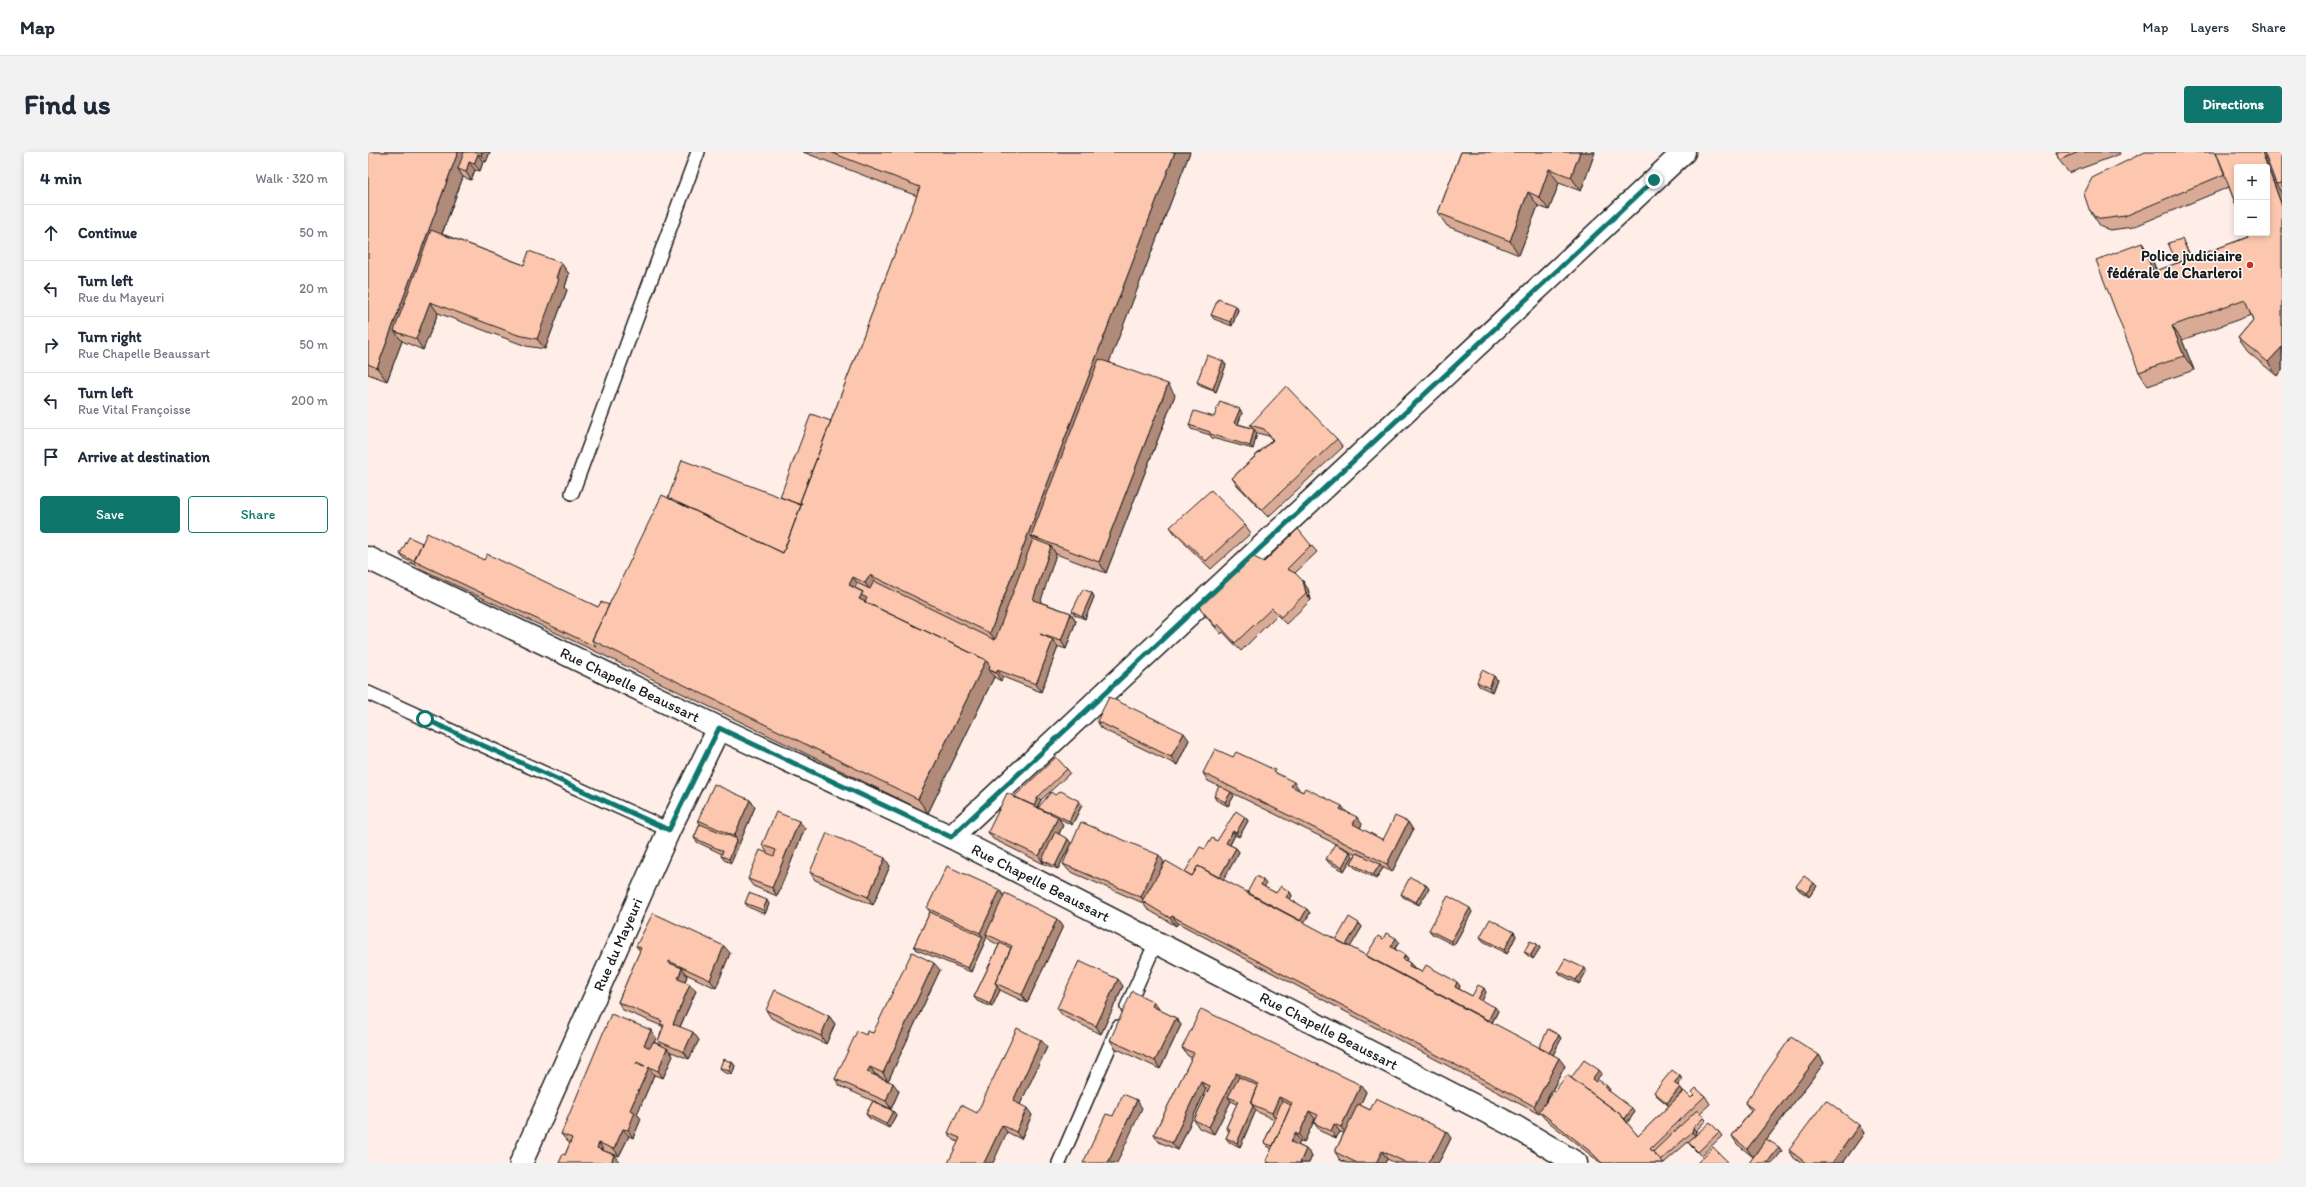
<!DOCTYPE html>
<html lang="en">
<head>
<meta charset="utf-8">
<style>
  :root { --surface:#fff; --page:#f2f2f3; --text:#1f2937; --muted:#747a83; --line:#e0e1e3; --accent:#0f766e }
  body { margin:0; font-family:Itim,sans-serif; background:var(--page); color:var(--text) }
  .controls { position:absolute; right:12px; top:12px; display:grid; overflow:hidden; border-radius:4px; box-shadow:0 2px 6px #0003 }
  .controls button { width:36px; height:36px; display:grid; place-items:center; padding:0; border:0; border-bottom:1px solid var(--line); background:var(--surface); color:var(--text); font:20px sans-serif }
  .stop { position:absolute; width:12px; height:12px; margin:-9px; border:3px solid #0f766e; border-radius:50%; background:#fff }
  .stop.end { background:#0f766e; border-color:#fff; box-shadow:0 1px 4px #0008 }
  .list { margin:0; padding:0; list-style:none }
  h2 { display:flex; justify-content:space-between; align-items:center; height:52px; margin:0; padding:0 16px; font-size:17px }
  h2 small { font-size:13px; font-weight:400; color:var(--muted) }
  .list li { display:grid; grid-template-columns:26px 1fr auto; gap:12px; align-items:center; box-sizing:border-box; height:56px; padding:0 16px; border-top:1px solid var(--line) }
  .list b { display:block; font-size:15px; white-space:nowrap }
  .list p { margin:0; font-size:13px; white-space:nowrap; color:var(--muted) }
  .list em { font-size:13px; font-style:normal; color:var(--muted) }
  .actions { display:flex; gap:8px; padding:12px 16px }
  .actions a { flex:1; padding:9px 0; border:1px solid var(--accent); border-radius:4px; text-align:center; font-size:14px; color:var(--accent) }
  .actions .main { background:var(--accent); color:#fff }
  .icon { flex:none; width:22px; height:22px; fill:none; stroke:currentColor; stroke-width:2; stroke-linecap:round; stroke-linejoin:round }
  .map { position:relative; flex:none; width:1914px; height:1011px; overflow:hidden; border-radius:4px }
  header { display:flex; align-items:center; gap:24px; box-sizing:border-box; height:56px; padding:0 20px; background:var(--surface); border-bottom:1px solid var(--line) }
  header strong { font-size:19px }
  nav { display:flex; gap:22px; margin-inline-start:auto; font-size:14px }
  .intro { display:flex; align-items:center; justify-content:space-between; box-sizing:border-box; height:96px; padding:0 24px }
  h1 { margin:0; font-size:28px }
  .button { padding:10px 18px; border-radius:4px; background:var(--accent); color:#fff; font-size:14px; font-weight:700 }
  main { display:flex; gap:24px; padding:0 24px }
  aside { flex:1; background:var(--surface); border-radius:4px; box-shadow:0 2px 6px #0003 }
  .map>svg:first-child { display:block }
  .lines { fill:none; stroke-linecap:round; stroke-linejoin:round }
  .lane-casing { stroke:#1c1c1c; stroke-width:16 }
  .street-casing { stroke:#1c1c1c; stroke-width:25 }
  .lane { stroke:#fff; stroke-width:13 }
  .street { stroke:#fff; stroke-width:22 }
  .wall { fill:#d9ab96; stroke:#1c1c1c }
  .shaded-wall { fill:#b08b7a; stroke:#1c1c1c }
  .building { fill:#fcc7ae; stroke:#1c1c1c; fill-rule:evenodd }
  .route { stroke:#0f766e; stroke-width:5 }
  .poi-dot { fill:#c8321e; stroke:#fff; stroke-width:1.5 }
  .labels { text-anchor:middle; stroke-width:3; stroke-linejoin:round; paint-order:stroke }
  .poi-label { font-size:15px; font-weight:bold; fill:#1c1c1c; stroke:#fff; text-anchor:end }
  .street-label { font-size:15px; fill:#1c1c1c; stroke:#fff }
</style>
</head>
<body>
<header>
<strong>Map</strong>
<nav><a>Map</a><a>Layers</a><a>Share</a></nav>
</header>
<div class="intro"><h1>Find us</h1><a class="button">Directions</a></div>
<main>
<aside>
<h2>4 min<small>Walk · 320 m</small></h2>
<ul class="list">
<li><svg class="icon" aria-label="ahead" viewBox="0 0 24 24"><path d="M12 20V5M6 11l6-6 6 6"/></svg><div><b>Continue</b></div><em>50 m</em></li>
<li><svg class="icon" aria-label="left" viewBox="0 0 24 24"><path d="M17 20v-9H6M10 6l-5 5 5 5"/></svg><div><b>Turn left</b><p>Rue du Mayeuri</p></div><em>20 m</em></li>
<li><svg class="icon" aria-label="right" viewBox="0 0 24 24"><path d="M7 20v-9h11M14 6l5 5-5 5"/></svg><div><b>Turn right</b><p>Rue Chapelle Beaussart</p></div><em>50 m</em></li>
<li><svg class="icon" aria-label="left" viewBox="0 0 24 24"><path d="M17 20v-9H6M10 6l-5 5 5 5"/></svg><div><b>Turn left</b><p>Rue Vital Françoisse</p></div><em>200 m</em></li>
<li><svg class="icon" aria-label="arrive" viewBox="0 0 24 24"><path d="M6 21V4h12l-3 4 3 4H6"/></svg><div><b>Arrive at destination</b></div></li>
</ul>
<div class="actions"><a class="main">Save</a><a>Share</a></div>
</aside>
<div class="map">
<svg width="1914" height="1011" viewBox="0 0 1914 1011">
  <rect width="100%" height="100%" fill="#feeee7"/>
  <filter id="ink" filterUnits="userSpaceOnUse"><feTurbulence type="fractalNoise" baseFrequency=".025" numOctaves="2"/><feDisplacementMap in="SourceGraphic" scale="8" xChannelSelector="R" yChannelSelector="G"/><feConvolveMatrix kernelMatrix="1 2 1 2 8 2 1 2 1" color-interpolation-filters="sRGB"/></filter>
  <g filter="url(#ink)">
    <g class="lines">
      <defs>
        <path id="lane" d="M204,341l126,-341
          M0,541l301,137
          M759,855l29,-65
          M691,1011l59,-136"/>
        <g id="street">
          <path id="s1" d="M0,406l351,170 232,109 563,289 62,37"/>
          <path d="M583,685l733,-685"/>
          <path id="s2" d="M153,1011l148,-333 50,-102"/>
        </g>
      </defs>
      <use href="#lane" class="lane-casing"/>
      <use href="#street" class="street-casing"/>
      <use href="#lane" class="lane"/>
      <use href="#street" class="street"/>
    </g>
    <path class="wall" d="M0,0h122l-4,10h-3l-3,9 -5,-1 -4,10 -8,-3 -21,57 82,31 37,-2 8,11 -4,13 2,3 -22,59 -19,-3 -88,-33 -15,37 -21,-9 -15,40 -19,-7z
      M435,0h387l-81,210 66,33 -69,178 -50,-19 -16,48 31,11 5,8 -10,28 -9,-3 1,1 -17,45 -38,-15 -2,4 -7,-4 -66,136 -327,-159 -182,-86 -2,-2 -14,-8 -3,-4 22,-11 62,17 114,47 11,-2 59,-107 112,-1 51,-76 86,-225z
      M1093,0h134l-14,39 -22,-8 -10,27 -11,-4 -19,49 -72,-29 -9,-13z
      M1688,0h63l1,2 -51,19 -10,-13z
      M1914,0v40h-1l1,2v177l-5,5 -29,-24 -10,-14 15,-18 -2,-5 -69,25 12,30 -46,16 -9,-14 3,-129 9,14 6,14 20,-8 7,-20 8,15 56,-21 -19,-50 -96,40 -23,3 -9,-3 -12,-18z
      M868,154l2,4 -6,16 -18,-7 -3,-4z
      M858,213l-10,27 -16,-6 -3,-4z
      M874,261l-4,11 14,4 -2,-3 87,14 6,8 -75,70 -31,-32 -5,-7 40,-38 -3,-4 -12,-3 -4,16 -41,-11 -2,-3 -19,-6 -2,-4 25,-8z
      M877,373l6,8 -40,36 -35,-34 -6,-8z
      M943,393l6,7 -22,21 13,16 3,11 -25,24 -9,-9 -36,36 -18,-19 -2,2 -18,-21 -5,-7 66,-44z
      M724,441l2,4 -9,22 -10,-4 -3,-4z
      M1126,524l3,4 -5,12 -13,-6 -2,-4z
      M729,569l92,19 -12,25 -75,-36z
      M865,605l45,17 21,16 48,22 15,12 -2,4 23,12 25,-18 5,8 -21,42 -10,-5 1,1 -7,11 -22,-12 -3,-4 5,-9 -148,-73 -5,-8z
      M699,617l3,4 -29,27 -4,8h1l17,-13 24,6 3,4 -10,20 -14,-7 5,7 -4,9 12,9 -13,26 -14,-5 -51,-25 -5,-7 26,-35z
      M846,644h20l-6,10 -12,-6z
      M382,648l5,7 -24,56 -7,-3 -3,-4 1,-2 -25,-12 -3,-4 6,-14 -2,-4z
      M877,665l3,4 -9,16 -4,-2 -5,10 6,3 3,4 -16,28 24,13 19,-9 -2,3 12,6 14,-1 2,4 -2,3 20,14 -6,10 32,17 23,-17 3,4 -12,20 16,9 17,-17 16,3 -4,7 10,6 3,4 -1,2 6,5v1l9,5 38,14 -1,3 13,7 14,-4 -4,9 16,10 -6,12 47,25 20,-13 2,4 -8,16 12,11 -21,40 27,-28 28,-8 3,3 -7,8 12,5 3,4 -1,1 26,21 -8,11 11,13 31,-30 -12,-10 -3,-4 26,-16 2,4 -4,5 5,6 -7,9 15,-2 3,-2 -2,-4 13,4 5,8 -10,9 6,7 -10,11 -1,5 -31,27h-64l-3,-3 -52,-41 -5,-7 -1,2 -361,-191 -2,3 -29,-17 -4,-6 -74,-32 -6,-7 101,-2 -5,11 26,-1 20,-23 12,-8z
      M437,676l-28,68 -24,-10 -5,-7 19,-27 -5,-7z
      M982,700l3,4 -9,15 -15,-8 -3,-4z
      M522,714l-17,39 -58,-25 -5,-8z
      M1058,733l3,4 -10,16 -16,-8 -2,-3z
      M1428,734h21l-8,11 -10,-7z
      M635,743l54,24 6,7 -36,77 -27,-13 -8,17 -15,-6 -3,-4 25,-52 -8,-4 -4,-4 -16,35 -54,-22 -3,-4 16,-34 -3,-4z
      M377,751l24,1 -4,10 -17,-7z
      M1104,760l-18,33 -22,-11 -3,-4z
      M1146,780l2,4 -9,18 -24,-13 -3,-4z
      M1169,792l3,4 -7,11 -6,-4 -3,-3z
      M268,794l94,7 -14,35 -30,-14 1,2 -2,6 5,2 6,7 -16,36 19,13 -10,19 -20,-8 4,5 -10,22 -9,-3 -17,39 4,5 -8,19 -4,-2 -10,20 -15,-5 16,12 -55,-8 5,-12 -3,-2 -6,-7 90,-104 5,8 -2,4 7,3 -3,-4 5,-13 -1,-2 -39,-16 -5,-8 22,-51z
      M572,818l-52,111 -13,-7v1l24,16 -8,18 -17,-8 19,10 3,4 -7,13 -20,-10 -3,-4 7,-13 -33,-15 -5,-7 31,-44 7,-2z
      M1190,819l28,1 -7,12 -18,-9z
      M755,834l-22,48 -38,-18 -6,-8z
      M786,850l5,8 17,8 5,7 -21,44 -45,-21 -5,-8z
      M398,858l63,6 6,8 -9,20 -55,-26z
      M679,895l-27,57 12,11 -11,24 -14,-7 -49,10 -4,-2 -6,-7 29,-20z
      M814,896l179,37 5,7 -6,13 10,5 81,28 -10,20 -3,5h-42l-9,-4 -2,4h-38l-7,-3 -5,-8 9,-19 -4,-1 -4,6 -16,-7 -6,-8 2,-4h-1l-11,23 -4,-1 -2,4 8,4 6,7 -3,7h-41l-2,-2 6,-12 -5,-3 -3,-3 10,-23 -18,-9v-1l-16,37 -11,-5 -3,-4 3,-6 -3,-4 11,-24 -6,-3 -17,33 -15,-6 -5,-8 14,-30 -2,-1 -28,61 -19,-8 -5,-8 38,-76 -4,-2z
      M1451,903l5,8 -71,94 -16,-13 -5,-8 19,-25 -6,-8z
      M364,910l3,4 -3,9 -9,-3 -3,-4z
      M1491,973l5,8 -21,30h-42l-7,-5 -5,-8z
      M1351,980l3,4 -21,20 -10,-10 -3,-4z"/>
    <path class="shaded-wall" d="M90,0h10l-10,17 5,8 -59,158 -10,-4 8,10 -15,40 -10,-13z
      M114,0h8l-4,10 -5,-7z
      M807,0h15l-149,388 -10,-4 7,11 -38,100 -10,-14z
      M1212,0h15l-14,39 -10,-14z
      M1894,0h4l10,32 5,8 1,2v12z
      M110,2l5,8 -3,9 -6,-7z
      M101,10l6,8 -4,10 -5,-8z
      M1181,17l10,14 -10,27 -10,-13z
      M1160,40l10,14 -19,49 -9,-14z
      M1774,91l9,14 11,29 -9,-14z
      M193,111l8,11 -4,13 2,3 -22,59 -8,-10z
      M62,150l8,11 -15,37 -7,-11z
      M868,154l2,4 -6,16 -2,-4z
      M1804,174l10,14 12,30 -10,-14z
      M1914,195v24l-5,5 -9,-14z
      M855,209l3,4 -10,27 -3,-3z
      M800,232l7,11 -69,178 -7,-11z
      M872,257l2,4 -5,14 -3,-4z
      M886,277l3,4 -4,16 -3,-3z
      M683,394l5,8 -17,53 -6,-7z
      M502,423l10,14 -5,8 -10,-14z
      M485,425l10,14 -14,-6z
      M935,429l5,8 3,11 -5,-7z
      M495,440l10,14 -14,-7z
      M724,441l2,4 -9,22 -3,-3z
      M703,461l5,8 -10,28 -5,-8z
      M685,488l5,7 -17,45 -5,-8z
      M618,508l9,13 -6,-4 5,8 -66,136 -10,-14z
      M629,518l6,7 -2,4 -5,-8z
      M1126,524l3,4 -5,12 -3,-4z
      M816,581l5,7 -12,25 -6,-8z
      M926,630l5,7 -3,5 -5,-8z
      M863,640l3,4 -6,10 -3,-4z
      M670,645l3,3 -6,12 -2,-4z
      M382,648l5,7 -24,56 -2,-4 8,-20 -3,-3z
      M711,649l3,4 -10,20 -3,-4z
      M974,654l5,7 -7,-4z
      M690,665l5,8 -18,37 -3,-2 2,4 -5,-8z
      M877,665l3,4 -9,16 -3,-4z
      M989,665l5,7 -4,8 -5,-8z
      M431,669l6,7 -28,68 -5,-8z
      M1040,670l5,8 -21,42 -5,-8z
      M865,679l2,4 -6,11 -3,-3z
      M700,687l3,4 -13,26 -3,-3z
      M868,696l3,4 -18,32 -3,-4z
      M982,700l3,4 -9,15 -2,-4z
      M791,703l5,7 -18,42 -5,-7z
      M517,706l5,8 -17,39 -5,-8z
      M1012,712l3,4 -7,11 -3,-4z
      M895,728l3,4 -2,4 -3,-3z
      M1446,731l3,3 -8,11 -3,-4z
      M1058,733l3,4 -10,16 -3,-3z
      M632,738l5,8 -19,36 1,3 -16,35 -3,-4 15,-31 -3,-4z
      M922,740l2,4 -3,5 -3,-4z
      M399,748l2,4 -4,10 -2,-4z
      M1102,756l2,4 -18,33 -3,-4z
      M939,757l3,4 -8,13 -3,-4z
      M804,764l6,7 -2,3 -6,-8z
      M689,767l6,7 -36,77 -5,-8z
      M991,771l3,4 -14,24 -3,-4z
      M1146,780l2,4 -9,18 -3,-4z
      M1028,786l3,4 -6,9 -2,-4z
      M1169,792l3,4 -7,11 -2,-4z
      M356,794l6,7 -14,35 -6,-8z
      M1037,803l3,4 -2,3 -3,-3z
      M566,811l6,7 -52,111 -5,-8z
      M1042,811l3,3 -1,3 -3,-3z
      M314,816l5,8 -4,10 -5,-7z
      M1216,816l2,4 -7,12 -3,-4z
      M750,827l5,7 -22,48 -5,-8z
      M1089,830l3,4 -2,5 -3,-4z
      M322,832l6,7 -18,40 -5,-7z
      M629,834l3,4 -8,17 -2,-3z
      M1116,836l2,4 -5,11 -3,-4z
      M786,850l5,7 -2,5 -5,-8z
      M1127,855l3,4 -8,15 -3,-3z
      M461,864l6,8 -9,20 -5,-8z
      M808,866l5,7 -21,44 -5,-8z
      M283,878l5,8 -6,15 -6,-8z
      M325,880l6,8 -10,19 -5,-7z
      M1191,883l2,4 -10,20 -3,-4z
      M673,888l6,7 -29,62 -5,-8z
      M299,896l6,8 -10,22 -5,-7z
      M1451,903l5,8 -71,94 -6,-8z
      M1191,906l6,8 -26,48 -5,-8z
      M364,910l3,4 -3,9 -3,-4z
      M281,915l5,8 -17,39 4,5 -8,19 -5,-8 2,-20z
      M502,915l5,7 -2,5 -6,-7z
      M1231,918l3,3 -7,9 -3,-3z
      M868,921l6,8 -14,16 3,4 -17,33 -5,-7z
      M1312,924l2,4 -5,6 -3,-3z
      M833,930l5,7 -28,61 -6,-7z
      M525,931l6,8 -8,18 -5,-8z
      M993,933l5,7 -19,43 -6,-8z
      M1239,934l3,4 -2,2 -3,-4z
      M1312,935l3,4 -14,16 -2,-4z
      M911,945l6,8 -8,16 -5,-8z
      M769,948l5,8 -25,55h-9z
      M885,954l3,4 -16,37 -3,-4z
      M659,956l5,7 -11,24 -5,-7z
      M1264,956l3,4 -8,11 -2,-4z
      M525,959l3,4 -7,13 -3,-4z
      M941,959l6,8 -11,23 -5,-7z
      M966,972l6,8 -4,6 -5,-7z
      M634,973l5,7 -14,31h-9z
      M1491,973l5,8 -21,30h-11z
      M1325,976l3,3 -1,5 -3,-4z
      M255,977l6,7 -10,20 -5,-7z
      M1078,979l5,7 -10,20 -3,5h-11z
      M927,981l5,8 -4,8 -5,-7z
      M231,991l5,8 -7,-3z
      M1411,995l3,4 -9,12h-6z
      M938,997l6,7 -3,7h-9z
      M1014,999l5,8 -2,4h-9z
      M246,1003l6,8h-9z"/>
    <path class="building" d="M0,0h90l-81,216 -9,-4z
      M96,0h18l-1,3 -3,-1 -4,10 -5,-2 -3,10 -8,-3z
      M462,0h345l-185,481 -120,-58 -5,8 -12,-6 -4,8 14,7 -4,7 127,61 -68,139 -326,-159 70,-145 121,58 19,-50 -2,-1 120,-315z
      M1093,0h119l-9,25 -22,-8 -10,28 -11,-5 -18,49 -72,-28z
      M1688,0h23l-20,8z
      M1777,0h71l9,22 -100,42 -23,3 -8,-3 -5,-7 -5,-15 8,-16z
      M1848,0h46l20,54v141l-14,15 -30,-24 15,-18 -8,-21 -73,27 12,30 -45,16 -43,-112 46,-17 11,29 95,-35 -2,-4h21v-66h-30v41z
      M1896,0h18v31l-6,1z
      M63,78l93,35 5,-14 32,12 -5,15 3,1 -22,60 -19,-4 -88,-33 -14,37 -22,-8z
      M1814,87l9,19 -14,5 -9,-20z
      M850,147l18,7 -6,16 -19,-7z
      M839,203l16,6 -10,28 -16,-7z
      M731,207l69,25 -69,178 -68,-26z
      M918,234l51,53 -75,71 -30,-32 41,-38 -9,-11 -14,-4z
      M852,249l20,8 -6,14 20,6 -4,17 -40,-12v-2l-21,-7 5,-14 20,6z
      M443,262l20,7 -31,81 1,3 -21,-8z
      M314,308l119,45 -18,48 -115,-55z
      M843,338l34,35 -39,36 -36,-34z
      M930,377l13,16 -24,24 8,4 8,8 3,12 -25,24 -9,-9 -37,35 -17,-19 -2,3 -18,-21 54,-50 12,6z
      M59,381l57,27 3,-6 111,53 3,-5 8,3 -17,35 4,7 -182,-86z
      M41,385l13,6 -8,18 1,1 -15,-8z
      M665,387l18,7 -18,54 38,13 -10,28 -21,-7 13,6 -17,44 -39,-14 -1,3 -7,-4 1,-3 -4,-6 -121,-58 2,-4 -6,-3 2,-3 -8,-4 2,-5 13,6 4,-8 121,59z
      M715,437l9,4 -10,23 -10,-5z
      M1114,518l12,6 -5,12 -12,-6z
      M741,545l75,36 -13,24 -74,-36z
      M847,597l18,8 3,-5 39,18 -1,2 20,10 -3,4 12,6 2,-4 37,18 -2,3 17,8 -4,7 30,16 12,-24 13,6 -21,42 -184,-91z
      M688,605l11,12 -29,28 -4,9 -20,-9z
      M346,632l36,16 -16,36 -36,-16z
      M851,634l12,6 -6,10 -11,-6z
      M693,639l18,10 -10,20 -16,-8 -5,-1v1l-10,-5 13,-16 4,3z
      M639,641l51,24 -19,39 -51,-24z
      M868,659l9,6 -9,16 -3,-2 -7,12 10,5 -17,30 -21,-12 -6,10 -7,-4 15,-25 5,2 7,-11 5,3z
      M408,660l23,9 -27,67 -24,-9 12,-29 14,6 2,-6 -14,-5z
      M713,670l78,33 -18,42 -78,-33z
      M332,672l37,15 -8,20 -8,-3 2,-5 -29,-13z
      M687,680l13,7 -13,27 -13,-6z
      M459,681l58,25 -17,39 -58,-25z
      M967,692l15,8 -8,15 -16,-8z
      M989,701l23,11 -7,11 -22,-12z
      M798,709l26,15 6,-10 361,192 -25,48 -362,-190 -2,2 -28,-17z
      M579,714l53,24 -20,43 -53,-25z
      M888,724l7,4 -2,5 15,8 5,-7 9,6 -4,5 21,12 -7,12 -53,-28z
      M1436,724l10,7 -8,10 -10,-7z
      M1042,725l16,8 -10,17 -15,-8z
      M381,741l18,7 -4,10 -18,-7z
      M637,741l52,26 -35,76 -27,-12 17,-37 -26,-12z
      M1080,744l22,12 -19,33 -22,-11z
      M562,760l53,25 -15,31 -54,-22z
      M285,761l71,33 -14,34 -41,-19v2l13,5 -4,11 12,5 -17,40 20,8 -9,20 -26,-11 6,-16 -4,-1 2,-3 -44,-19 23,-54 -5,-2z
      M981,765l10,6 -13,22 -10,-5z
      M1122,767l24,13 -10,18 -24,-13z
      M1018,781l10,5 -5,9 14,8 -2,4 7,4 -1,3 13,6 4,-7 31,17 -2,5 17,9 6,-11 6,3 -6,11 17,8 -7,14 -122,-65 12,-20 5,3z
      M1162,789l7,3 -6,11 -7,-3z
      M632,791l11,5 -16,35 2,3 -7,18 -16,-7z
      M544,800l22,11 -51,110 -13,-6 -3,5 26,11 -7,18 -51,-22 22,-48 9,4 1,-4 6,2z
      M1197,807l19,9 -8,12 -18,-9z
      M711,809l39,18 -22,47 -39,-18z
      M407,838l54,26 -8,20 -55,-26z
      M764,839l22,11 -2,4 24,12 -21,43 -45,-21z
      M833,857l160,76 -20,42 -7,-3 -3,7 -17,-8 4,-8 -9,-4 -10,24 -4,-2 -4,9 15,7 -6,14h-30l-4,-2 26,-58 -13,-6 -7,16 -21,-9 7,-20 -22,-11 -27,54 -15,-7 16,-34 -9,-4 -29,61 -18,-9 40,-81 -12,-5z
      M243,862l40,16 -7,15 6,3 3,-6 14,6 -9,23 -9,-4 -19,43 5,2 -7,18 -5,-1 -9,20 -15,-6 -2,5 17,7 -3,8h-52l4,-9 2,1 7,-17 -11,-4zM269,910l8,4 -9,-2z
      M649,876l24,12 -28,61 14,7 -11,24 -14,-7 -18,38h-36l12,-25 -12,-5 13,-28 16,8z
      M1180,877l11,6 -10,18 -10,-5z
      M1423,885l28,18 -72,94 -15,-13 21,-27 -8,-6z
      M355,907l9,3 -3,9 -9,-3z
      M1216,908l15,10 -7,9 4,3 1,-3 10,7 -2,2 27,20 -7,11 -5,-5 -49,-36z
      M1304,918l8,6 -6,7 6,4 -13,16 -13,-11z
      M1199,923l53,39 18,22 46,-45 7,7 3,-3 -2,-3 4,-4 9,8 -55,53 14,14h-62l-11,-11 -52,-41z
      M871,925l19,9 -7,18 2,2 -16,37 -11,-5 4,-9 -4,-1 12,-27 -10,-4z
      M755,942l14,6 -29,63h-25l23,-49 7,2z
      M1008,946l70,33 -10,20 -9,12h-20l-25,-12 -6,12h-19l-22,-11 23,-48 12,6z
      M1458,948l33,25 -27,38h-26l-17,-13z
      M505,949l20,10 -7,13 -20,-10z
      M914,949l9,4 -18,41 -9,-3z
      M1329,958l7,7 -11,11 -1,4 -31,28 -8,-8z
      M1342,970l9,10 -21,20 -10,-10z
      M1398,987l13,8 -12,16h-18z
      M1345,995l14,14 -2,2h-28z"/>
  </g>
  <g class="lines" filter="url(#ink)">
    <path class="route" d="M57,567l244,111 50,-102 232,109 703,-657"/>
  </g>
  <circle class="poi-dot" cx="1882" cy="113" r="4"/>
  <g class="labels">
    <g class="poi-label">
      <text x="1874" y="109">Police judiciaire<tspan x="1874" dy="17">fédérale de Charleroi</tspan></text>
    </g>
    <g class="street-label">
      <text dy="5" stroke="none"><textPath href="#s1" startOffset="291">Rue Chapelle Beaussart</textPath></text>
      <text dy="5" stroke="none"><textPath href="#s1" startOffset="747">Rue Chapelle Beaussart</textPath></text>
      <text dy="5" stroke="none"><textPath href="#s2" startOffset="239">Rue du Mayeuri</textPath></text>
      <text dy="5" stroke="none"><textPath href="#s1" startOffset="1071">Rue Chapelle Beaussart</textPath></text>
    </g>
  </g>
</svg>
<div class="controls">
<button>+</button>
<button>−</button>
</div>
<div class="stop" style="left:57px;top:567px"></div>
<div class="stop end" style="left:1286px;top:28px"></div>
</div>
</main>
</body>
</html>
